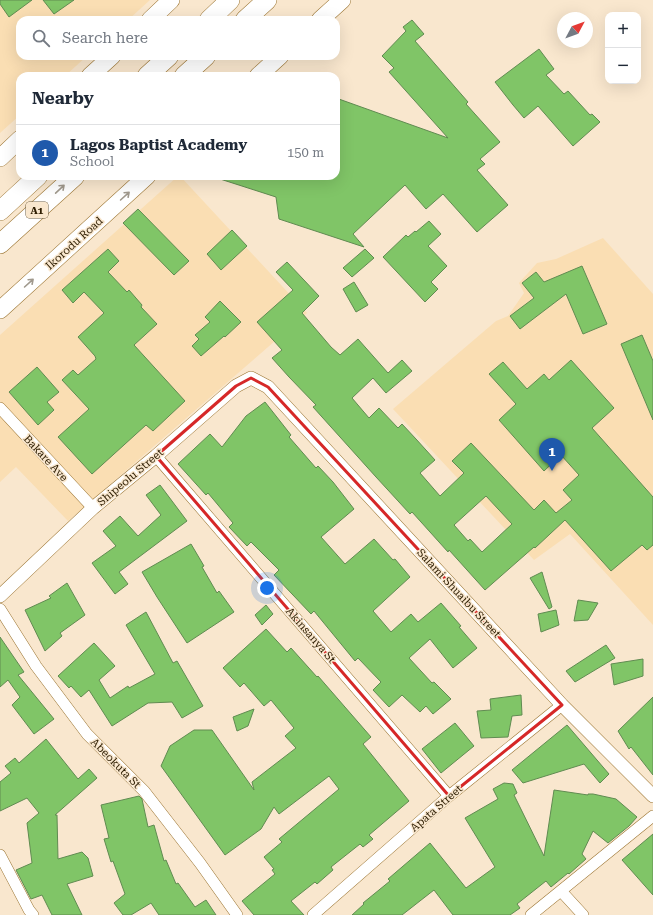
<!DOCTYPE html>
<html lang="en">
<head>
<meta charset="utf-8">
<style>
  :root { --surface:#fff; --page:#f2f2f3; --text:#1f2937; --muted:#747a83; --line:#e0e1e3; --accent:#1f59ab }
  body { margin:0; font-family:"Roboto Serif",serif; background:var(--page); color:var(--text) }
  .controls { position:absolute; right:12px; top:12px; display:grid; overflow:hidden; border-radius:8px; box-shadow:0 4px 16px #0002 }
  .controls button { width:36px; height:36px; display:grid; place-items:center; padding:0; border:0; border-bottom:1px solid var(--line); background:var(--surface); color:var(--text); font:20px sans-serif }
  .compass { position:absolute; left:557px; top:12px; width:36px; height:36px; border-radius:50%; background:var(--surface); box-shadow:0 4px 16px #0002; rotate:49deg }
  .you { position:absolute; left:267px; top:588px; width:14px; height:14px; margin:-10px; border:3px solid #fff; border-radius:50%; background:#1a73e8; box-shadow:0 0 0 6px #1a73e833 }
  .badge { display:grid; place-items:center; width:26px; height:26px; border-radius:50%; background:var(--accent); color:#fff; font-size:13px; font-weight:700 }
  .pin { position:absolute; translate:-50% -33px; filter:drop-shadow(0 1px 2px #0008) }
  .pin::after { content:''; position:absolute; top:21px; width:14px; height:12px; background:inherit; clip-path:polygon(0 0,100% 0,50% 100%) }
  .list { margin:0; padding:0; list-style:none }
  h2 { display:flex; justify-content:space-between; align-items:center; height:52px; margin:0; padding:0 16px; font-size:17px }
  h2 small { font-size:13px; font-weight:400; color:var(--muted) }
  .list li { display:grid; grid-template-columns:26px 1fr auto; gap:12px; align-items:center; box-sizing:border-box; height:56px; padding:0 16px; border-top:1px solid var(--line) }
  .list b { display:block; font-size:15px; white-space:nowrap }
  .list p { margin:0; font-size:13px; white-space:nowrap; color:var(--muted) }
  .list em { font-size:13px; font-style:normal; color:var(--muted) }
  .icon { flex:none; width:22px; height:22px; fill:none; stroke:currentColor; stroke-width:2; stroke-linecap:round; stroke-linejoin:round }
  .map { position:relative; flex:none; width:653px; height:915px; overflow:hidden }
  .search { position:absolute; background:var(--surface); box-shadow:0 4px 16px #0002; left:16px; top:16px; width:324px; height:44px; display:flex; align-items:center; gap:10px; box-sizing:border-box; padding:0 14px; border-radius:12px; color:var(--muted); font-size:15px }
  .panel { position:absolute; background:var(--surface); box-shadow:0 4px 16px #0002; left:16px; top:72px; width:324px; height:108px; border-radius:12px }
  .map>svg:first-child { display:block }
  .built { fill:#fadeb3 }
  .building { fill:#80c567; stroke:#608b51; fill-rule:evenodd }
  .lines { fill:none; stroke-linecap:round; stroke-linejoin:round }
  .minor-casing { stroke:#9b7431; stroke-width:12 }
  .tertiary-casing { stroke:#9b7431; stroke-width:14 }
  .primary-casing { stroke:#9b7431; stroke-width:18 }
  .motorway-casing { stroke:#9b7431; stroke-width:20 }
  .minor { stroke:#fff; stroke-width:11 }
  .tertiary { stroke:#fff; stroke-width:13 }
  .primary { stroke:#fff; stroke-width:17 }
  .motorway { stroke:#fff; stroke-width:19 }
  .oneway { stroke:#a0998d }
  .marked { fill:none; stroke:#d62828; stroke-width:3; stroke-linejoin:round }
  .labels { text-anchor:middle; stroke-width:3; stroke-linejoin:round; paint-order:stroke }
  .shield { fill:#f9e7ce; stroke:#6a5a3f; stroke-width:1 }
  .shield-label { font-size:10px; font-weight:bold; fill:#2d1d02 }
  .street-label { font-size:11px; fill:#2d1d02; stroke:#f9e7ce }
</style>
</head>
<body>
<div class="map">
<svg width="653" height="915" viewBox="0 0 653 915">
  <rect width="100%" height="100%" fill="#f9e7ce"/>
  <path class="built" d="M0,0h150l-22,20h-108v36h67l-22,20h-45v39l-20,18z
    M178,176h2l127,137 -239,208 -52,-54 -16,15v-147z
    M603,238l50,56v331l-83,-91 -36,26 -141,-151 103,-88 12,-5 16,-23 -5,-10 18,-20 19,-4z"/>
  <path class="building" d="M0,0h32l-23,17 -9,-13z
    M43,0h31l-20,14z
    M412,20l12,14 -9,7 53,61 -2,2 34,38 -20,17 5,5 -8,6 31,35 -31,27 -34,-38 -17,15 -21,-24 -52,49 11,13 -85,-28 -3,-22 -59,-19 1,-2h118v-78l112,40 -59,-66 5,-4 -12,-12 24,-25 -3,-4z
    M539,49l15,20 -8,6 18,19 4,-3 22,24 2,-1 8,8 -27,24 -35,-40 -14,12 -11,-13 -18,-23z
    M138,209l51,52 -15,14 -51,-52z
    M429,221l12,13 -13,12 19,20 -16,16 7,7 -13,13 -42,-45 23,-22 2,2 7,-6 1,1z
    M232,230l15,16 -26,24 -14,-16z
    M108,249l11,12 -11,11 19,20 2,-2 13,15 -1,2 16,17 -23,21 51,56 -32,30 -7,-6 -54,49 -34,-37 31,-28 -27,-29 11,-10 5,5 18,-16 -1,-3 -17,-19 26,-24 -20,-21 -11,11 -11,-13z
    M365,249l9,9 -22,19 -9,-9z
    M287,262l32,34 -17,17 29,34 9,8 18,-16 30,34 14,-13 10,11 -26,22 -13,-15 -21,20 17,20 10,-10 19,20 4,-4 14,15 19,21 -15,13 20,23 24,-23 -12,-12 19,-18 63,67 10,-10 12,13 16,-13 -9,-10 16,-15 -18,-20 -17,16 -45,-51 17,-16 -27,-30 14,-12 24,27 17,-15 5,6 22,-20 43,48 -22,20 61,69v48l-6,5 -5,-5 -31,26 -46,-51 -30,28 -1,-1 -49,43 -36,-40 -1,2 -36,-40 -2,2 -34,-37 -63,-70 3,-2 -27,-28 -17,-19 10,-8 -25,-28 36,-32 -17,-18zM486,496l26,28 -30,28 -12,-13 -2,2 -14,-16z
    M582,266l25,58 -24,10 -17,-40 -46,35 -10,-13 24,-18 -12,-15 14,-11 8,10z
    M354,282l14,23 -12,7 -13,-23z
    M220,301l21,21 -16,15 -1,-1 -23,20 -9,-10 7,-7 -4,-4 15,-13 -5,-5z
    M642,335l11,26v59l-32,-76z
    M37,367l22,25 -12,10 7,8 -16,15 -29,-33z
    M265,402l26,33 -2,2 27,31 2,-2 15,16 21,27 -33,28 24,27 29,-25 19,21 2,-1 15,18 -37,34 18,21 20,-18 7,8 23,-19 20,23 -2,1 18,21 -24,20 -23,-29 -21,19 23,25 2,-1 17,17 -18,15 -7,-8 -6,6 -18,-17 -13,12 -16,-17 8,-8 -23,-24 -3,3 -41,-50 -3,3 -37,-39 5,-5 -28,-28 -4,4 -18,-19 4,-4 -25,-30 -2,2 -28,-31 32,-30 12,13 24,-31z
    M160,485l27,36 -68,51 9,12 -13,10 -23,-31 24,-17 -13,-15 17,-15 18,20 23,-21 -15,-20z
    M191,544l13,22 -2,1 15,26 2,-2 15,21 -47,31 -30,-46 -15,-25z
    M542,572l10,35 -3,2 -19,-31z
    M67,583l18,32 -25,18 2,3 -17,15 -20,-41 26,-12 -2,-2z
    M578,600l20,3 -10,17 -14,1z
    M266,605l7,9 -11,11 -7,-10z
    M556,610l3,15 -18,7 -3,-18z
    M146,612l27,51 4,-2 26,45 -21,12 -10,-16 -24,1 -36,23 -23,-36 -8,7 -10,-11 -2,2 -11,-12 36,-33 21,23 -16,14 11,18 18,-12 1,2 26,-14 -29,-49z
    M266,629l21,23 4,-4 26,29 1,-1 53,61 -8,7 46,57 -40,34 4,4 -10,8 -3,-3 -29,23 2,3 -16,14 -2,-2 -24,19 13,14h-50l-12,-14 33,-27 -3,-4 2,-1 -10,-12 18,-15 -3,-3 60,-50 -10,-13 -50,38 -5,-7 -13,22 -36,26 -64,-89 9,-20 24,-16h18l42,60 -2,-8 44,-34 -11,-12 9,-8 -23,-28 -7,6 -20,-23 -4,4 -17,-19z
    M0,637l24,35 -6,3 36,44 -20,15 -22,-29 8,-8 -12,-17 -8,7z
    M606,645l9,13 -40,24 -9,-11z
    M643,659v17l-29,9 -3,-21z
    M521,695l1,20 -10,1 -4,21 -27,1 -4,-27 14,-1 -1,-11z
    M653,697v78l-22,-28 -2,2 -11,-18z
    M254,709l-6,17 -11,5 -4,-14z
    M455,723l19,23 -33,27 -19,-24z
    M567,725l42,49 -9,9 -16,-19 -61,19 -11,-13z
    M46,739l32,40 11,-10 8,9 -42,37h2l1,44 24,-7 6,6 5,18 -26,8 15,31h-30l-10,-20 -11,4 -15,-29 16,-7 -5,-40 12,-10 -12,-15 -27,13v-29l11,-9 -6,-7 10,-8 4,5z
    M504,783l9,1 4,9 -3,2 30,61 10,-66 34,5v-1h5l23,5 21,18 -8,9 -21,17 -15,-12 -11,23 4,5 -17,15 -1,-1 -17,14 -5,-6 -29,23 3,4 -10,7h-57l-19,-25 -32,25h-50l12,-11 -1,-1 27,-22 -2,-2 42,-36 36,45 29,-21 -30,-49 33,-19 -5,-10z
    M139,796l3,3 6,28 6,-2 10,36 2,-1 10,24 2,-1 17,24 11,-7 10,15h-57l-8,-12 -20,12h-8l-9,-12 11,-9 -12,-33 -2,1 -7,-23 5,-1 -8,-33z
    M653,834v61l-31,-35z"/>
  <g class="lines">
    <defs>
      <path id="minor" d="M0,408l93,100
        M156,456l293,340
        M0,609l36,57 51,68 57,57 56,72 37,52
        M0,855l29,55 4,5
        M561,891l22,24
        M313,915l136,-119 113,-91
        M531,915l122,-99"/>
      <path id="tertiary" d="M0,596l93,-88 63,-52 80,-70 15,-8 17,9 294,318 91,91"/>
      <path id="primary" d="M150,20l21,-20
        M320,20l22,-20
        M90,76l22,-20
        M258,76l22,-20
        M0,158l20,-19
        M0,310l147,-134"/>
      <path id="motorway" d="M209,20l21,-20
        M245,20l22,-20
        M147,76l22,-20
        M184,76l22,-20
        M0,211l38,-35
        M0,244l75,-68"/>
    </defs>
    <use href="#minor" class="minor-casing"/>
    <use href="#tertiary" class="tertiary-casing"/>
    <use href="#primary" class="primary-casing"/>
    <use href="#motorway" class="motorway-casing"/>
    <use href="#minor" class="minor"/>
    <use href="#tertiary" class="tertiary"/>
    <use href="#primary" class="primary"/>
    <use href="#motorway" class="motorway"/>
  </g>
  <defs><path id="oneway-shaft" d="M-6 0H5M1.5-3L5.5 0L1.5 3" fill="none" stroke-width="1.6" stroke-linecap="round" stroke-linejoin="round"/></defs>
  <g class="oneway">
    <use href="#oneway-shaft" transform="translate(60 189) rotate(-43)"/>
    <use href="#oneway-shaft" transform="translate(125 196) rotate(-42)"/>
    <use href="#oneway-shaft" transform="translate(29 283) rotate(-42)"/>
  </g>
  <path class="marked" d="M251,378l17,9 294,318 -113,91 -293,-340 80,-70z"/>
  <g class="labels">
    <rect class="shield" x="26" y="202" width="22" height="16" rx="3"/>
    <g class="shield-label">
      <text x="37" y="214">A1</text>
    </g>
    <g class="street-label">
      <text transform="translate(74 243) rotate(-42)" y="4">Ikorodu Road</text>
      <text transform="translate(46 458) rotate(47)" y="4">Bakare Ave</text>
      <text transform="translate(130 477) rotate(-40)" y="4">Shipeolu Street</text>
      <text transform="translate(459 593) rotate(47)" y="4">Salami Shuaibu Street</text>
      <text transform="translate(311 635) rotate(49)" y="4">Akinsanya St</text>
      <text transform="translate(116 763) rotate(45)" y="4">Abeokuta St</text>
      <text transform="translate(436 808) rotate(-41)" y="4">Apata Street</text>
    </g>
  </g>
</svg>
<div class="controls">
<button>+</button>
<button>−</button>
</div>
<svg class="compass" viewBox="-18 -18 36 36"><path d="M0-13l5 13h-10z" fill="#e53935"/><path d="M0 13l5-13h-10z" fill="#747a83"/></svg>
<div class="you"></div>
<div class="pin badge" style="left:552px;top:471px">1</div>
<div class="search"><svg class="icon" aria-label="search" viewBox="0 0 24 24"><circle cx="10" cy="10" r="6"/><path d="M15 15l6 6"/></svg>Search here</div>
<section class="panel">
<h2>Nearby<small></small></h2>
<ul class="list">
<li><span class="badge">1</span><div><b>Lagos Baptist Academy</b><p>School</p></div><em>150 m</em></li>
</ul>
</section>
</div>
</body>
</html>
